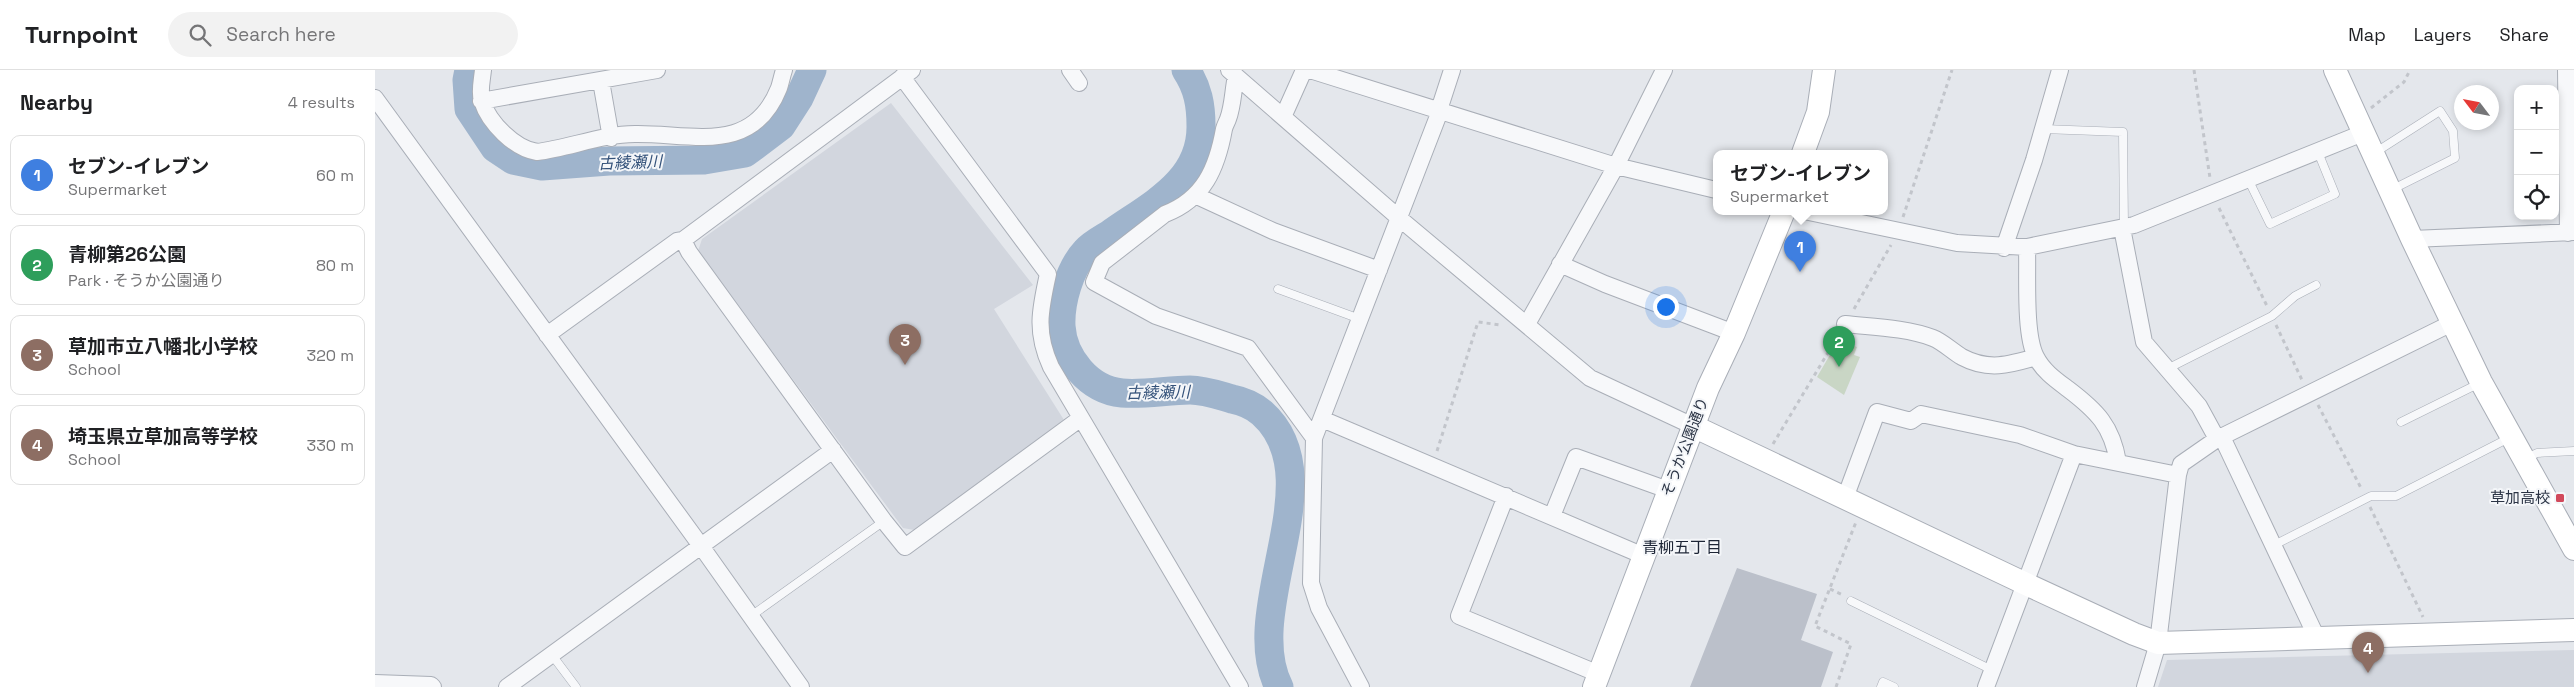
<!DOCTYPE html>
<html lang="en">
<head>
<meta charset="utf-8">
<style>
  :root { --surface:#fff; --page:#f2f2f2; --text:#202124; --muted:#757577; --line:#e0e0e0; --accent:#d1495b }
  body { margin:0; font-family:"Space Grotesk","Noto Sans JP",sans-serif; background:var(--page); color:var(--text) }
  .controls { position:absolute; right:15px; top:15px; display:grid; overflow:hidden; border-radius:10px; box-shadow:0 2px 8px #0003 }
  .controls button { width:45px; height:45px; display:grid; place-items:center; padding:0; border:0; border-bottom:1px solid var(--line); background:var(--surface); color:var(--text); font:25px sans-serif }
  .compass { position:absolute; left:2079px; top:15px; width:45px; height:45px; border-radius:50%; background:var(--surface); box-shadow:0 2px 8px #0003; rotate:302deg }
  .you { position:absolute; left:1290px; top:236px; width:18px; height:18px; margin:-12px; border:4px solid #fff; border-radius:50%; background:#1a73e8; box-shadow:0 0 0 8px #1a73e833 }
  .badge { display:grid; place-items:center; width:32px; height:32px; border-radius:50%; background:var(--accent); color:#fff; font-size:16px; font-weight:700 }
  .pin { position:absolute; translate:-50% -41px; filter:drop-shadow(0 1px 2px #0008) }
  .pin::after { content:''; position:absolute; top:26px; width:18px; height:15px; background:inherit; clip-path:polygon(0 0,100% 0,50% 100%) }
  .popup { position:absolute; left:1338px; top:80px; width:175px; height:65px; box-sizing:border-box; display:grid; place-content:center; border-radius:10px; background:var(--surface); filter:drop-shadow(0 1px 4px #0005); font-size:16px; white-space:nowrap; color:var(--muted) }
  .popup b { font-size:19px; color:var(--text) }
  .popup::after { content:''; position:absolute; left:50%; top:100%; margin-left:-10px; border:10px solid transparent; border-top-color:var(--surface) }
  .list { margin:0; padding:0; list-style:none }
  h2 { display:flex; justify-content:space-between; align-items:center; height:65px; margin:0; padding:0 20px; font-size:21px }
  h2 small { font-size:16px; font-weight:400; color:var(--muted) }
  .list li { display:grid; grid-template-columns:32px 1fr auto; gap:15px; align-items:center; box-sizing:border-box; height:80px; margin:0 10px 10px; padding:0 10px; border:1px solid var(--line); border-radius:10px }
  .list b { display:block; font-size:19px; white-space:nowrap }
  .list p { margin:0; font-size:16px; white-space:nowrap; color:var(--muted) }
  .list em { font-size:16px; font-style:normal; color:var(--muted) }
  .icon { flex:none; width:28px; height:28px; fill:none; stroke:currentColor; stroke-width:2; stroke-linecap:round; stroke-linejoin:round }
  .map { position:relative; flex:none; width:2199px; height:617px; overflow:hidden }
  header { display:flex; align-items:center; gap:30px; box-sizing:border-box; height:70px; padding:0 25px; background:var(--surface); border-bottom:1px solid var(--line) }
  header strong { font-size:24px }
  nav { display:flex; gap:28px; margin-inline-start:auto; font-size:18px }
  .search { width:350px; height:45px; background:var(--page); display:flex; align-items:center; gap:12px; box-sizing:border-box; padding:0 18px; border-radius:28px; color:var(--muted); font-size:19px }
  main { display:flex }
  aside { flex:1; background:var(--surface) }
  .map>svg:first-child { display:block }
  .built { fill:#d2d6de }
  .green { fill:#c9d6c5 }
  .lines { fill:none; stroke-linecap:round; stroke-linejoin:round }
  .river { stroke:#9fb4cc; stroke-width:29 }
  .building { fill:#bbc0ca }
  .lane-casing { stroke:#a9aeb7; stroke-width:9 }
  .street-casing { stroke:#a9aeb7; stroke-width:18 }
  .secondary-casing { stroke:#a9aeb7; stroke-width:24 }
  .path { stroke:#c2c5cb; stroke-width:3; stroke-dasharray:4 4; stroke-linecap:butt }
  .lane { stroke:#f7f8fa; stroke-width:8 }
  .street { stroke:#f7f8fa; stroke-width:16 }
  .secondary { stroke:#fff; stroke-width:22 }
  .poi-dot { fill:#d1495b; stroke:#f4f6f9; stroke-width:2 }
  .labels { text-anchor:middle; stroke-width:4; stroke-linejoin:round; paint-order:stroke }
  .street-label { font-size:15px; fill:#2b3445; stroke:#f4f6f9 }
  .poi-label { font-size:15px; fill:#2b3445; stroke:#f4f6f9; text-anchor:end }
  .water-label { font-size:16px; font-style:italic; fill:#34527a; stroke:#f4f6f9 }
  .neighbourhood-label { font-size:16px; fill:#1d2536; stroke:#f4f6f9 }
</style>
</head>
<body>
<header>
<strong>Turnpoint</strong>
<div class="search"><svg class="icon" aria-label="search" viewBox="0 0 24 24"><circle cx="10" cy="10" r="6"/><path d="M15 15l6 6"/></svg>Search here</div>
<nav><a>Map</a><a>Layers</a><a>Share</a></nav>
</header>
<main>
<aside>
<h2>Nearby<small>4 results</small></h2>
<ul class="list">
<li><span class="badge" style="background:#3f7fe0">1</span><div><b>セブン-イレブン</b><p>Supermarket</p></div><em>60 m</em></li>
<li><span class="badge" style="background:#2e9e5b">2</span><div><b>青柳第26公園</b><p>Park · そうか公園通り</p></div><em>80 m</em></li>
<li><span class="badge" style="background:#8d6e63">3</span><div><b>草加市立八幡北小学校</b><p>School</p></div><em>320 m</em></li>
<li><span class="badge" style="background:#8d6e63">4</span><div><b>埼玉県立草加高等学校</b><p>School</p></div><em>330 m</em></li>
</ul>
</aside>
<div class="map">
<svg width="2199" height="617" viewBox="0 0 2199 617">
  <rect width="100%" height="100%" fill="#e4e7ec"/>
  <path class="built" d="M516,33l142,182 -39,24 70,111 -150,110 -11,-2 -205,-277 4,-12z
    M2199,580v37h-416l9,-27z"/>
  <path class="green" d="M1463,271l19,6 -3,8 6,2 -16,38 -27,-18z"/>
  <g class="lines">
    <path class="river" d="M94,0l-2,10 2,29 26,39 18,12 29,6 67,-5 95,-1 41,-7 36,-27 18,-28 13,-28
      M811,0c12,18 15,35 15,56 1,56 -52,80 -91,108 -8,5 -18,10 -24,17 -17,18 -26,52 -25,75 2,32 28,64 61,67 22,2 46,-3 68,-3 14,0 28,5 42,9 10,2 22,7 30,14 73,65 -23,196 17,274"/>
  </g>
  <path class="building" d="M1362,498l80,26 -16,46 32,12 -12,35h-131z"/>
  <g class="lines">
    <defs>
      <path id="lane" d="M1668,59l80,3 1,95
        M2001,82l64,-41 13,20 2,27 -64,32
        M1873,109l22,45 65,-30 -17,-42
        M903,219l82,30
        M1792,299l105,-53 23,-20 21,-11
        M2026,352l79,-39
        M2150,389l12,-6 37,-2
        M1897,476l99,-50h25l113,-58
        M1476,531l141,69
        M376,546l133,-95
        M177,585l24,32
        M1506,617l2,-5 11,5"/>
      <path id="street" d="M108,0c-1,10 -4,22 -1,31 7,22 33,48 55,51 32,-4 66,-18 98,-18 56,-1 117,22 144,-46 2,-6 3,-12 5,-18
        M537,0l-229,170 6,12 195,269 21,26 176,-129
        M695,0l9,13
        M854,0l170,148 191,160 103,48
        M935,0l306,96 100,24
        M2191,0l2,163
        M861,6c-3,14 -3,30 -8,43 -1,3 -3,6 -4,10 -7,39 -20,70 -59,85l-63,49 -8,19 62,34 92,32 66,90
        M527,7l146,197c-8,36 -13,58 3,93l189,320
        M226,11l10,57
        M0,28l326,448 100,141
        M106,31l176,-31
        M1064,40l13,-40
        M908,47l21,-47
        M822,126l76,35 106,39
        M1429,141l153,32 70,4 107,-22 229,-92
        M1747,158l22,114 55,64 18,33
        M2037,169l162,-7
        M1652,177c1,28 -3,87 9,110 7,14 20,23 32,32 29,22 44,37 50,73
        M1629,178l30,-88 26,-90
        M1185,194l45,20 129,49
        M1152,254l89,-158 48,-96
        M1470,254c28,3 62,4 88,14 10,4 19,13 29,19 26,14 47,8 74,0
        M172,265l130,-94 6,-1
        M947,349l322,137
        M1847,367l95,201
        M1131,426l-47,120 140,58
        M1470,428l32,-86 34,9 10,-7 99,21 54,19 104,21 3,-11 36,-25 235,-116
        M1177,446l24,-59 92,33
        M0,613l56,2 2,2
        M132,617l326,-237
        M986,617l-42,-79 -8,-25 3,-145 126,-327
        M1611,617l88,-233
        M1770,617l13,-44 20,-168"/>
      <path id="secondary" d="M1960,0l77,169 69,143 93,167
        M1428,83l15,-41 6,-42
        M1318,356l333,158 108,50 24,9 416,-13
        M1219,617l114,-299 26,-55 50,-122"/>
    </defs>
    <use href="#lane" class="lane-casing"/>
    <use href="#street" class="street-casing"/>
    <use href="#secondary" class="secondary-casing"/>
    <path class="path" d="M1819,0l16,108
      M1996,38l33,-26 6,-12
      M1844,138l48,98
      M1528,147l49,-147
      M1479,239l37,-64
      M1901,255l26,55
      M1943,335l43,83
      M1398,374l65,-108
      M1062,381l41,-129 23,3
      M1995,437l53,110
      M1455,519l13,6
      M1461,617l15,-43 -36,-18 41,-104"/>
    <use href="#lane" class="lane"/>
    <use href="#street" class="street"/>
    <use href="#secondary" class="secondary"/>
  </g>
  <rect class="poi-dot" x="2180" y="423" width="10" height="10" rx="2.5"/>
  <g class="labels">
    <g class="street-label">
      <text transform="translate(1310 377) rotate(-69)" y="5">そうか公園通り</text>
    </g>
    <g class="poi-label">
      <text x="2175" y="433">草加高校</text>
    </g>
    <g class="water-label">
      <text transform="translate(255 92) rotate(-2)" y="6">古綾瀬川</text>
      <text transform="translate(783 322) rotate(-1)" y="6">古綾瀬川</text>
    </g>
    <g class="neighbourhood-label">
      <text x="1307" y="483">青柳五丁目</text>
    </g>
  </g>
</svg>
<div class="controls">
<button>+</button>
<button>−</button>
<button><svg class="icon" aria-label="locate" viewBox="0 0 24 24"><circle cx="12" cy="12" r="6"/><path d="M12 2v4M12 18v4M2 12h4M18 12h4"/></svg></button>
</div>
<svg class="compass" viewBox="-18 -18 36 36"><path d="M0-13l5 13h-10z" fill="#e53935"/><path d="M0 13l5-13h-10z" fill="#757577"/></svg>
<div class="you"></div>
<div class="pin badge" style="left:1425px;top:202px;background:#3f7fe0">1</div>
<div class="popup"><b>セブン-イレブン</b>Supermarket</div>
<div class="pin badge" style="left:1464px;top:297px;background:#2e9e5b">2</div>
<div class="pin badge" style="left:530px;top:295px;background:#8d6e63">3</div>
<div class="pin badge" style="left:1993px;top:603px;background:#8d6e63">4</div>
</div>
</main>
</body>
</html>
